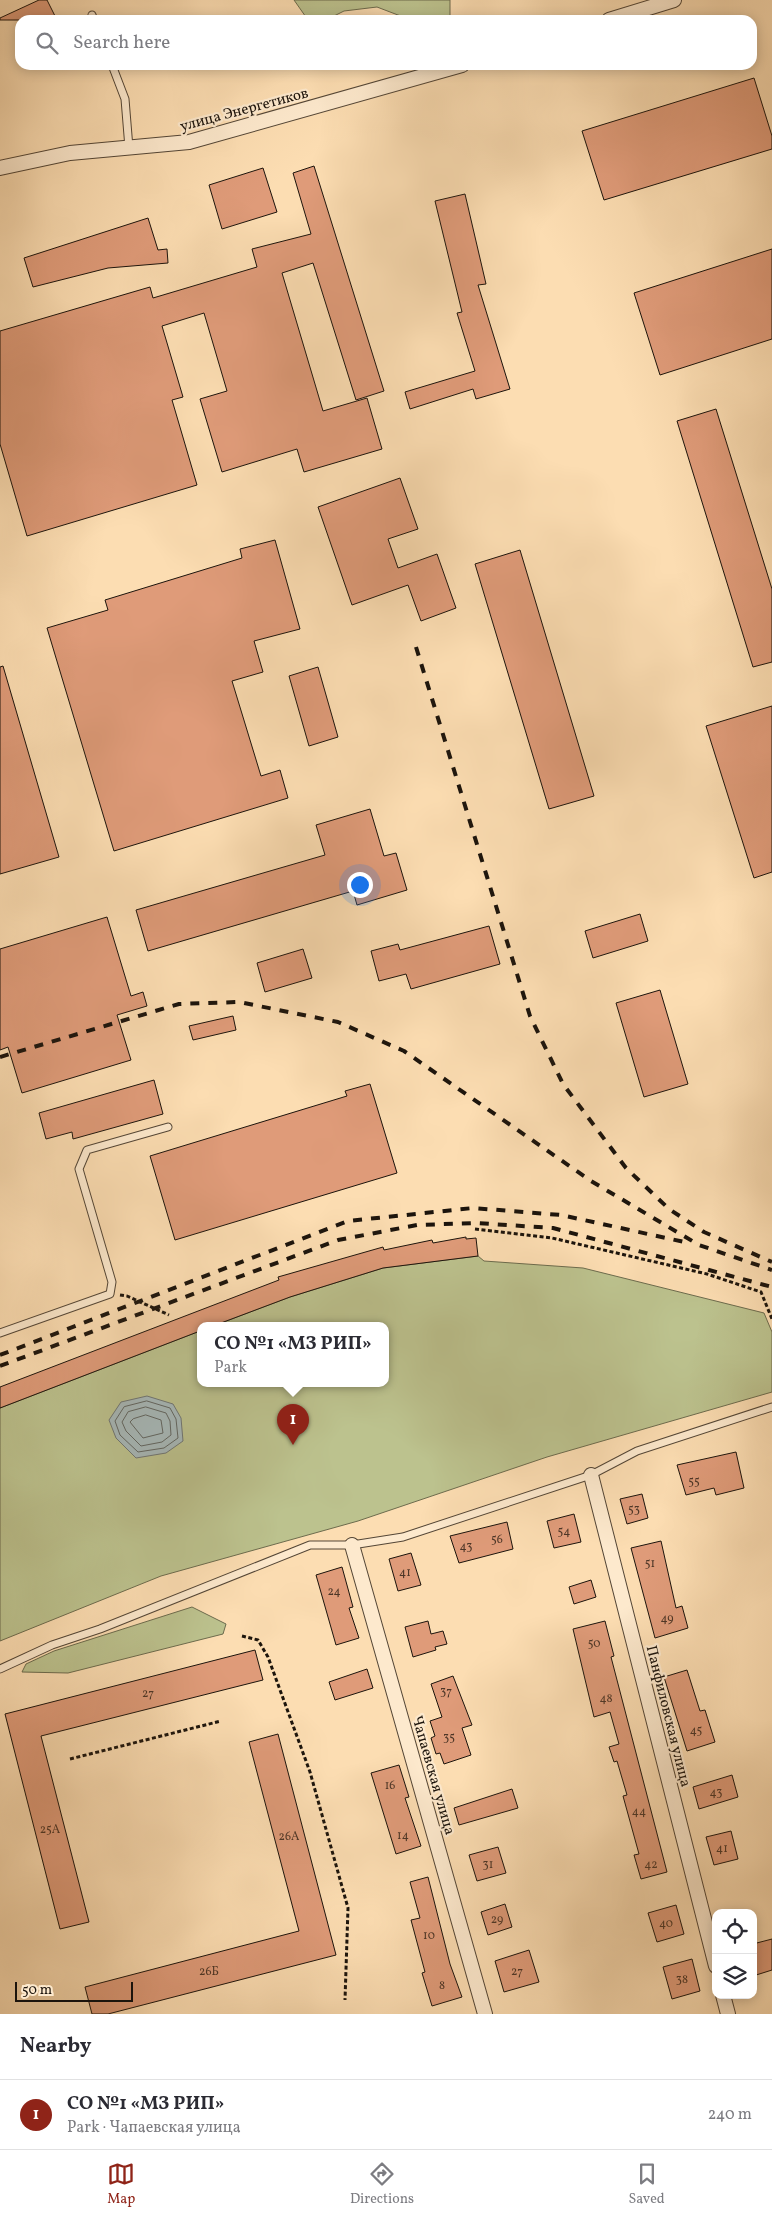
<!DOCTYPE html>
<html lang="en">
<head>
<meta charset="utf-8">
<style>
  :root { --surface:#fff; --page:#f2f2f3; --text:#2b2b33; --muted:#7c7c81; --line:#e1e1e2; --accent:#8f2418 }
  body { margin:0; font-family:Vollkorn,serif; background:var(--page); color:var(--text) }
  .controls { position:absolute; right:15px; bottom:15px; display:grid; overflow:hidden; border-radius:10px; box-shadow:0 2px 12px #0003 }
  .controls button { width:45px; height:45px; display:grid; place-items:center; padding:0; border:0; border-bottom:1px solid var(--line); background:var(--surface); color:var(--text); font:25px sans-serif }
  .scale { position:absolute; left:15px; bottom:12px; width:118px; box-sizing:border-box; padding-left:5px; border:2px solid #1c140c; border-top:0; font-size:14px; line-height:18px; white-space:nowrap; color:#1c140c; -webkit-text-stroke:4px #fde9cd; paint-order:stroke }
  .you { position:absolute; left:359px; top:884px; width:18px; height:18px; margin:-12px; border:4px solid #fff; border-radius:50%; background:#1a73e8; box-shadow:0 0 0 8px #1a73e833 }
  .badge { display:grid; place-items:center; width:32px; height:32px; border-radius:50%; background:var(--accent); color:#fff; font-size:16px; font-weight:700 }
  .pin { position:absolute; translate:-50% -41px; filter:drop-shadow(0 1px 2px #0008) }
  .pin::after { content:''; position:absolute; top:26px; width:18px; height:15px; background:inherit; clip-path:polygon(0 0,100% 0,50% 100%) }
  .popup { position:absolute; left:197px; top:1322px; width:192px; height:65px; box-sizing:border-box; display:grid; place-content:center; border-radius:10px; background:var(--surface); filter:drop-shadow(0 1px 4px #0005); font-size:16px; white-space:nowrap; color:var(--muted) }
  .popup b { font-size:19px; color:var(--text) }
  .popup::after { content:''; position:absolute; left:50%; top:100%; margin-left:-10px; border:10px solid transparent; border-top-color:var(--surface) }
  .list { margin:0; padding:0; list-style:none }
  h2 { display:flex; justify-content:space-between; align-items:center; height:65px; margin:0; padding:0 20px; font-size:21px }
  h2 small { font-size:16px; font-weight:400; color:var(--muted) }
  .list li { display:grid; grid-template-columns:32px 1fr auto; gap:15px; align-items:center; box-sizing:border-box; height:70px; padding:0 20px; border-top:1px solid var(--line) }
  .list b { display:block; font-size:19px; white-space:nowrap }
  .list p { margin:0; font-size:16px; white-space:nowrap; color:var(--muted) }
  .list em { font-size:16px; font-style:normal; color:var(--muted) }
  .icon { flex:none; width:28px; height:28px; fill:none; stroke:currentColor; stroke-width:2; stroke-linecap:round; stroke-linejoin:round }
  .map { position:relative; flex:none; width:772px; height:2014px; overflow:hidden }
  .search { position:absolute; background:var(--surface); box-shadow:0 2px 12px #0003; left:15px; right:15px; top:15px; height:55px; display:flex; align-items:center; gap:12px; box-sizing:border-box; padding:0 18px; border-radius:15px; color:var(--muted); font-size:19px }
  .sheet { height:135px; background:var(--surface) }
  nav { display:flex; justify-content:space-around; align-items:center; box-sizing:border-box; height:70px; border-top:1px solid var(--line); background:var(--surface); font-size:14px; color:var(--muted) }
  nav a { display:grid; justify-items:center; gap:2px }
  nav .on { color:var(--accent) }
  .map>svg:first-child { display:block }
  .green { fill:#bcc28e; stroke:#6c6b4d }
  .water { fill:#a6b8b9; stroke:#6f7674 }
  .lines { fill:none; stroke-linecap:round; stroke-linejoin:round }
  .shore { stroke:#616662; stroke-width:1 }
  .building { fill:#df9b79; stroke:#1c140c }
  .service-casing { stroke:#544636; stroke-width:9 }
  .minor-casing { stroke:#544636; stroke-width:16 }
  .path { stroke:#1c140c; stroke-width:3; stroke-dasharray:4 2.5; stroke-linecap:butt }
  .service { stroke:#fde9cd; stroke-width:7 }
  .minor { stroke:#fde9cd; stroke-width:14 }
  .rail { stroke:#1c140c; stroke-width:4; stroke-dasharray:9 9; stroke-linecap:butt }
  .labels { text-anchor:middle; stroke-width:4.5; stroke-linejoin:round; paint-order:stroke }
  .number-label { font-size:12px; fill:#4d3627 }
  .street-label { font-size:15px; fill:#1c140c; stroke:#fde9cd }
</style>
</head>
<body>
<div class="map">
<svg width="772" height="2014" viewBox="0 0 772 2014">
  <rect width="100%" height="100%" fill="#fcddb2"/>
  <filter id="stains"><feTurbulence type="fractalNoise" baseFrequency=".004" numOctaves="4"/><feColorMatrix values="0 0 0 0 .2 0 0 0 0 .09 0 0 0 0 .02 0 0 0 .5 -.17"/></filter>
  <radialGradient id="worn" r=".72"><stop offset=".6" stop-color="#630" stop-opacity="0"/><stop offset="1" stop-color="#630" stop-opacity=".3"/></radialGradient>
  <path class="green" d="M294,0h156v20h-39l-34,-13 -33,4 -18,9h-18z
    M478,1256l6,5 99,7 181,45 8,19v60l-225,65 -189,64 -197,55 -161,65v-233l200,-77v53h186v-58h-173l77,-29 93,-29z
    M192,1607l34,17 -3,10 -155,39 -46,-1 4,-8 28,-13z"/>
  <path class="water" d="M147,1396l26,8 8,14 2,23 -17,12 -30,5 -20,-20 -7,-18 12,-18z"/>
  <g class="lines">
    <path class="shore" d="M147,1401l23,7 6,11 2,19 -14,10 -26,4 -18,-17 -5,-14 9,-14z
      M146,1407l20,6 4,8 1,14 -9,7 -21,4 -15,-15 -4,-9 6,-10z
      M146,1415l15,5 2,13 -20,5 -13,-16 3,-3z"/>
  </g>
  <path class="building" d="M39,0h8l10,20h-57v-2z
    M754,78l18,58v13l-168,51 -22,-69z
    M314,166l70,225 -28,9 -43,-137 -31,10 41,138 44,-13 15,51 -78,23 -7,-23 -75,23 -22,-73 27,-8 -23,-78 -42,13 21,71 -11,3 25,85 -170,51 -27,-92v-113l150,-44 3,11 104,-31 -5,-18 59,-15 -18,-61z
    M263,168l14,44 -55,17 -13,-44z
    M465,194l21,90 -8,1 32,104 -34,10 -3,-10 -63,20 -5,-17 70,-21 -18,-58 5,-1 -27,-111z
    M148,218l10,32 9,-1 1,14 -60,5 -75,19 -9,-29z
    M772,249v90l-112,36 -26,-82z
    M716,409l56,180v73l-19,5 -76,-246z
    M400,478l18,51 -30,10 10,29 39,-14 19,54 -35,13 -13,-36 -56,20 -34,-98z
    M275,540l25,89 -46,12 9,31 -31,9 29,95 19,-6 8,28 -174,53 -67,-223 61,-18 -3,-10 137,-42 -2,-9z
    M520,550l74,246 -45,13 -74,-245z
    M3,666l56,191 -59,17v-207z
    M318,667l20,70 -29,9 -20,-70z
    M772,706v166l-18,6 -48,-152z
    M370,809l14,47 12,-3 11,37 -50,15 -4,-14 -205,60 -12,-41 189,-55 -9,-30z
    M640,914l8,27 -55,17 -8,-27z
    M107,917l24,79 12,-4 4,14 -30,9 14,45 -109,33 -14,-46 -8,3v-101z
    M489,926l11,38 -89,25 -5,-15 -27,7 -8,-30 27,-7 2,6z
    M303,949l9,29 -47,14 -8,-29z
    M660,990l28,94 -44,13 -28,-94z
    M233,1016l3,14 -43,10 -4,-14z
    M154,1080l9,34 -90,25 -1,-7 -26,7 -7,-26z
    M370,1084l27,89 -222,67 -25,-84 197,-60 -2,-5z
    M466,1237v2l10,-1 2,18 -95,12 -93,29 -77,29h-13v5l-200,77v-21l279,-107 -1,-3 105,-30 1,3 48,-10 1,3z
    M736,1452l8,36 -28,7 -2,-7 -28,7 -9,-30z
    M642,1494l6,24 -21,6 -7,-25z
    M574,1514l7,28 -27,6 -7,-27z
    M507,1522l6,27 -54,14 -9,-27z
    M661,1541l15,67 6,-2 6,22 -33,10 -24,-90z
    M411,1553l10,32 -23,6 -9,-32z
    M342,1567l11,40 -4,1 10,30 -23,7 -20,-70z
    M591,1580l5,17 -22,7 -5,-17z
    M428,1621l3,13 12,-3 4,13 -12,3 1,3 -23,7 -8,-30z
    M605,1621l9,35 -3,1 56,215 -26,7 -7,-24 5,-1 -16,-58 4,-1 -10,-34 -3,1 -5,-15 10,-3 -9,-32 -16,5 -21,-88z
    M255,1650l8,30 -222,56 48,186 -29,7 -55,-215z
    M367,1669l6,19 -38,12 -6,-18z
    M687,1670l13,41 5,-1 10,32 -28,9 -23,-74z
    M453,1676l19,49 -10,3 9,27 -27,9 -4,-11 -4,1 -5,-16 4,-2 -5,-15 12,-4 -11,-33z
    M278,1734l58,221 -228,59h-16l-7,-27 214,-56 -50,-189z
    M399,1765l10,32 -4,1 16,48 -25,8 -25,-81z
    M732,1775l6,22 -39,12 -6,-22z
    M512,1789l6,19 -59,17 -5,-17z
    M731,1831l7,28 -24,6 -8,-28z
    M498,1847l8,26 -29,8 -8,-26z
    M428,1877l22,87 12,33 -30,9 -10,-33 3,-1 -14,-52 9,-2 -10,-36z
    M505,1904l7,23 -24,8 -7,-23z
    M676,1905l8,29 -27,8 -9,-29z
    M772,1939v31l-19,6v-32z
    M529,1950l10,32 -35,10 -9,-31z
    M692,1959l8,32 -28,8 -9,-32z"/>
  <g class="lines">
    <defs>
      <path id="service" d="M92,15l2,5
        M112,65l13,34 4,49
        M0,1333l110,-39 2,-12 -33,-113 8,-19 81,-23
        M0,1669l52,-24 48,-16 210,-84h42l51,-8 188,-62 46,-24 135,-44"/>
      <path id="minor" d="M609,20l65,-20
        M0,168l70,-15 119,-11 273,-77
        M591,1475l125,491
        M352,1545l133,469
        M723,1995l5,19"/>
    </defs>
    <use href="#service" class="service-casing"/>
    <use href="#minor" class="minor-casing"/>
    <path class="path" d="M475,1229l77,9 155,36 54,18 11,27
      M120,1295l7,1 42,19
      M242,1636l16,4 10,17 42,115 38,136 -3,92
      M70,1759l151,-38"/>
    <use href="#service" class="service"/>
    <use href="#minor" class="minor"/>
    <path class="rail" d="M416,647l114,369 33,68 63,84 43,41 35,23 68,30
      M0,1057l179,-53 60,-2 99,20 66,29 187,130 108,64 73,25
      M0,1355l348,-134 125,-13 88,7 128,28
      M0,1366l338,-126 79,-15 59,-2 77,5 219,59"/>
  </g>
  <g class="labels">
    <g class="number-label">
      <text x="694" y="1485">55</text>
      <text x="634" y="1513">53</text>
      <text x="564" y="1535">54</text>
      <text x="497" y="1543">56</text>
      <text x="466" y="1550">43</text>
      <text x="650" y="1567">51</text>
      <text x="405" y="1576">41</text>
      <text x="334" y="1595">24</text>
      <text x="667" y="1622">49</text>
      <text x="594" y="1647">50</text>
      <text x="446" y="1695">37</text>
      <text x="148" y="1697">27</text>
      <text x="606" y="1702">48</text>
      <text x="696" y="1734">45</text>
      <text x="449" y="1741">35</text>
      <text x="390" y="1789">16</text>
      <text x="716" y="1796">43</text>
      <text x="639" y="1815">44</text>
      <text x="50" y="1833">25А</text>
      <text x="403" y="1839">14</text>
      <text x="289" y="1840">26А</text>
      <text x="722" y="1852">41</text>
      <text x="488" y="1868">31</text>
      <text x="651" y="1868">42</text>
      <text x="497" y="1923">29</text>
      <text x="666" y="1927">40</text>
      <text x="429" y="1939">10</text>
      <text x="209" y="1975">26Б</text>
      <text x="517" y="1975">27</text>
      <text x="682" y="1983">38</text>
      <text x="442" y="1989">8</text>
    </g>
    <g class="street-label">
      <text transform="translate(244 109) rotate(-15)" y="5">улица Энергетиков</text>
      <text transform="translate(669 1716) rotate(76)" y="5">Панфиловская улица</text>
      <text transform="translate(434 1775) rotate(74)" y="5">Чапаевская улица</text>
    </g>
  </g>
  <rect width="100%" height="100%" filter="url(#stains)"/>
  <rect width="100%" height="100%" fill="url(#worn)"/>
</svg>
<div class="controls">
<button><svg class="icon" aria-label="locate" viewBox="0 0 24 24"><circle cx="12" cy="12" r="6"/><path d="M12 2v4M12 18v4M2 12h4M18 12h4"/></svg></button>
<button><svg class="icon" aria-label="layers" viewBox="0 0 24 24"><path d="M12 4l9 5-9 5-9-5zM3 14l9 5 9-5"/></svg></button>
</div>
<div class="scale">50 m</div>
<div class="you"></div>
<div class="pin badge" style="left:293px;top:1445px">1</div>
<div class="popup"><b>СО №1 «МЗ РИП»</b>Park</div>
<div class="search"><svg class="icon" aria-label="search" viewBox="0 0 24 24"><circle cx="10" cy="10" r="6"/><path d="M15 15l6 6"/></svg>Search here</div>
</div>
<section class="sheet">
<h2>Nearby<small></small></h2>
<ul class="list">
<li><span class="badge">1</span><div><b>СО №1 «МЗ РИП»</b><p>Park · Чапаевская улица</p></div><em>240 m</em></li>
</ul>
</section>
<nav>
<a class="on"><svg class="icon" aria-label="map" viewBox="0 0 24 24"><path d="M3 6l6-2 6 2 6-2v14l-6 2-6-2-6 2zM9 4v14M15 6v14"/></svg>Map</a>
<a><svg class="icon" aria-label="directions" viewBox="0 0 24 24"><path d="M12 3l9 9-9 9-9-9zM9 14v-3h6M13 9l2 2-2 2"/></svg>Directions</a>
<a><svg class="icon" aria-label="saved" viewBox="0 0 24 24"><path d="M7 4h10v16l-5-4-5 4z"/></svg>Saved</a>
</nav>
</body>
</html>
